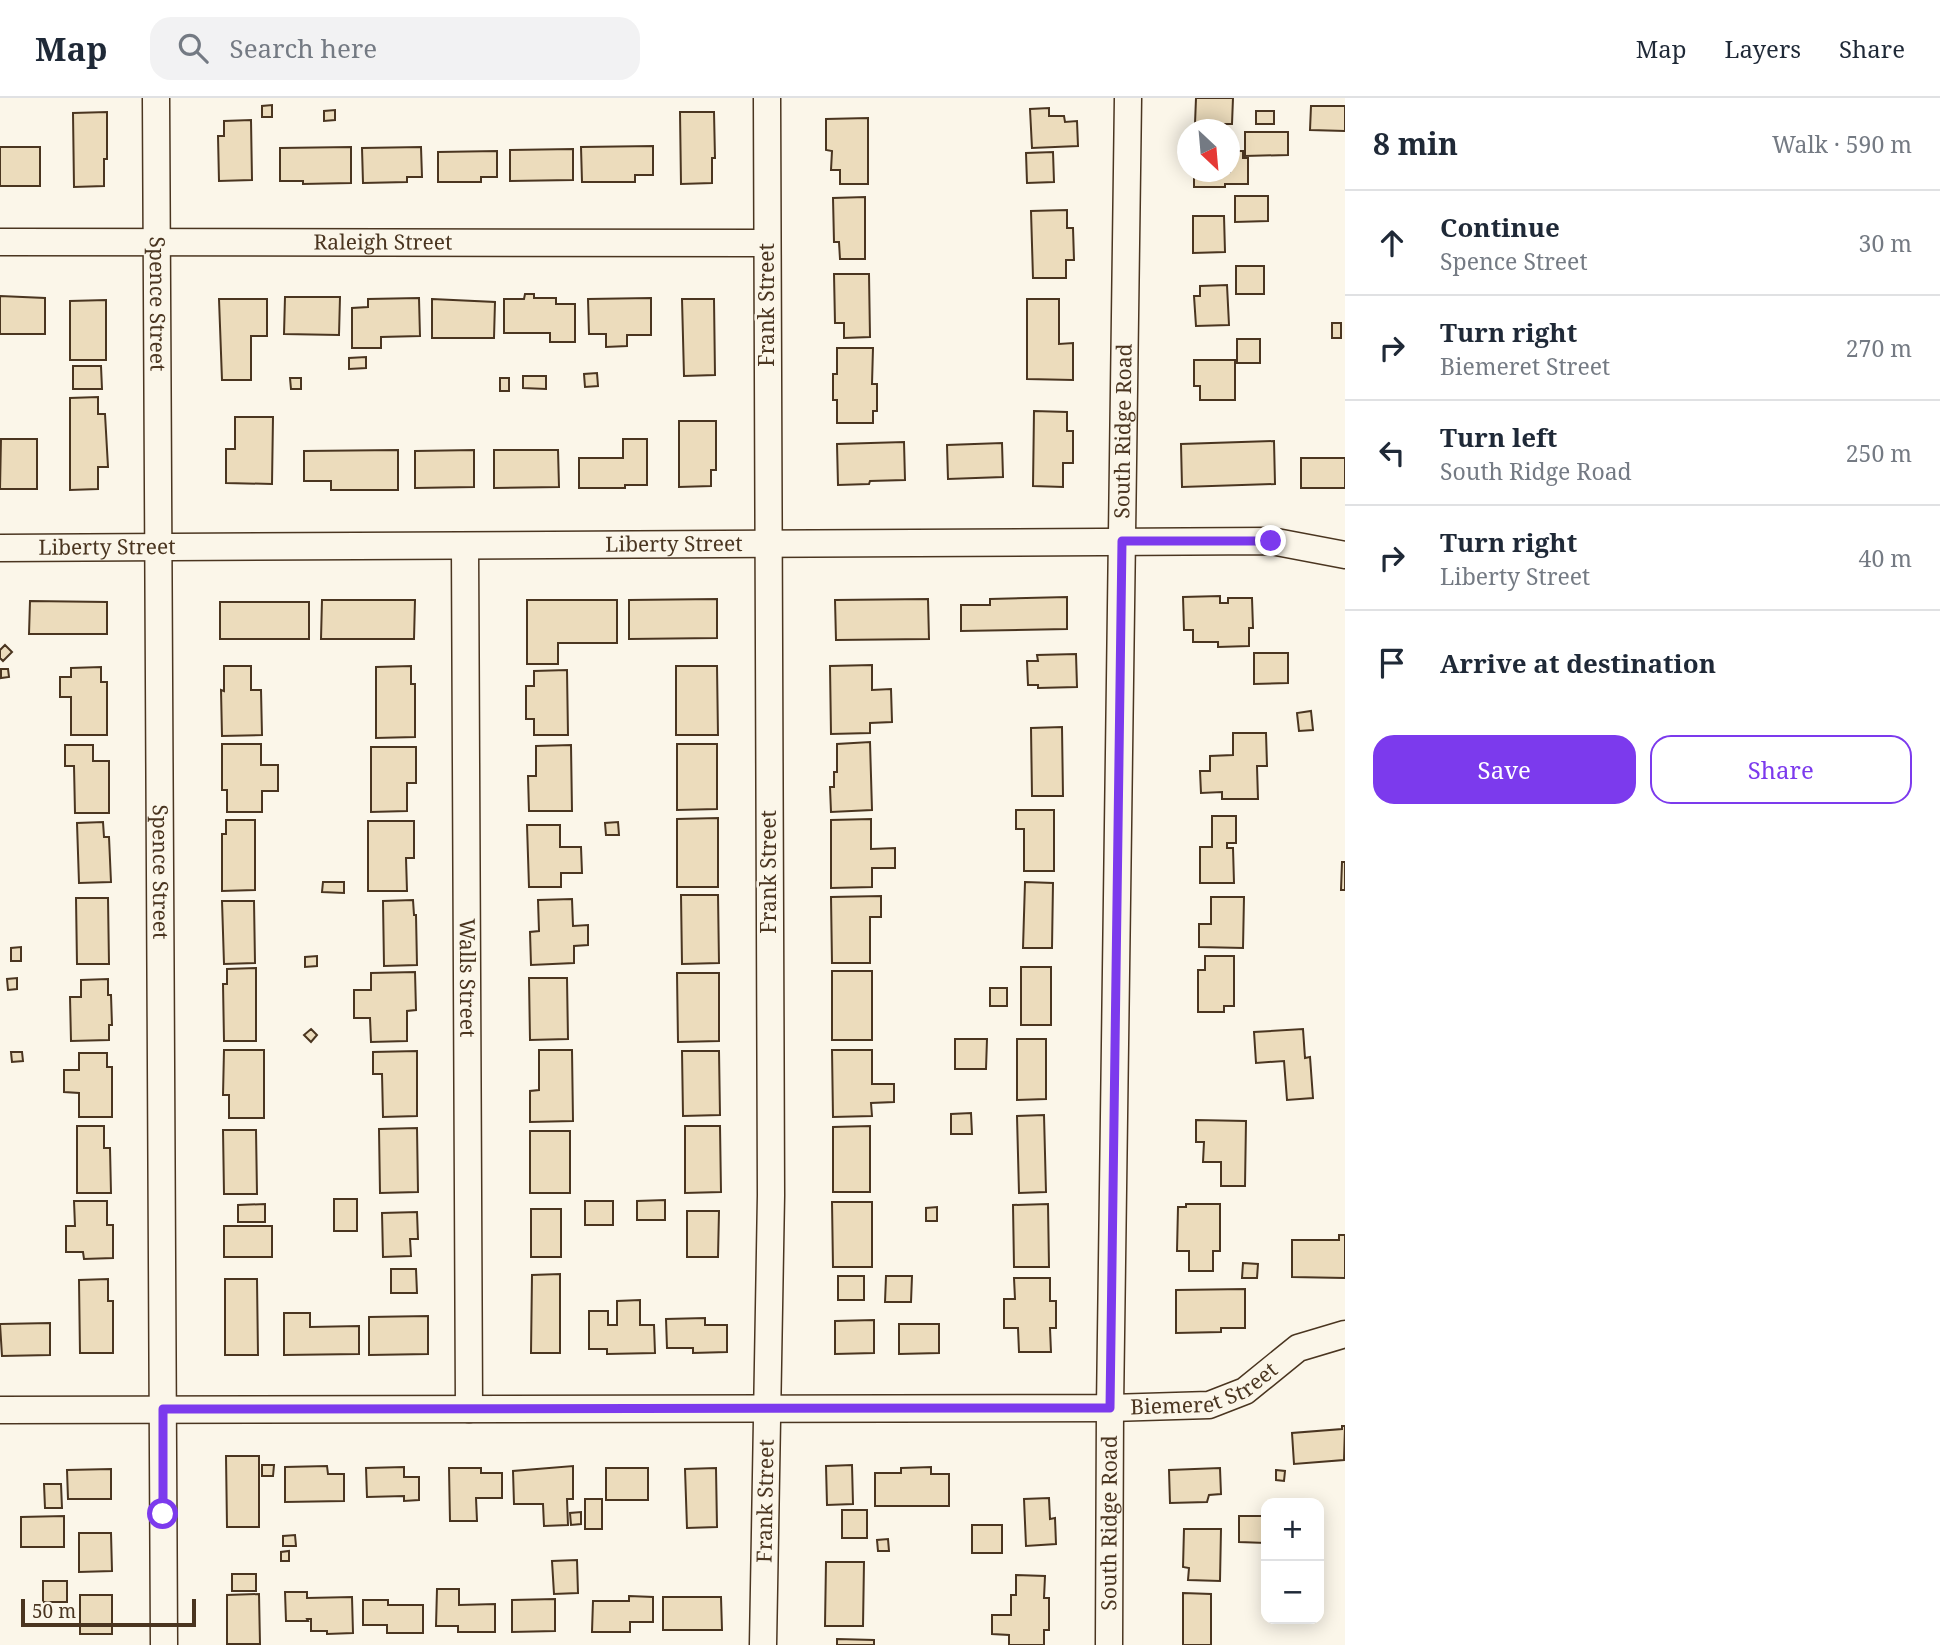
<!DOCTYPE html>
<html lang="en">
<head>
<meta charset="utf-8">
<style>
  :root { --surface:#fff; --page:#f2f2f3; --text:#1f2937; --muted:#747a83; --line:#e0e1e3; --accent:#7c3aed }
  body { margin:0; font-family:"Noto Serif",serif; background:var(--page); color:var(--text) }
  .controls { position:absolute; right:21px; bottom:21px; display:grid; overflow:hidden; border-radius:14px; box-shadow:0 4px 18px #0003 }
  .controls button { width:63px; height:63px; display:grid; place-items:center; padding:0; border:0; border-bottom:2px solid var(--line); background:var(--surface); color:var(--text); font:35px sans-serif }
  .compass { position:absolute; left:1177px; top:21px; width:63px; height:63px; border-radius:50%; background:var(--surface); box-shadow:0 4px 18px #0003; rotate:154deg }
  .scale { position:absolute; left:21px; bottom:18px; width:175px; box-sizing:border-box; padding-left:7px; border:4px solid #4a3520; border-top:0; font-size:19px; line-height:24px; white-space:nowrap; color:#4a3520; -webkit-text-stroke:5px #fbf6e9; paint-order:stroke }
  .stop { position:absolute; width:21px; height:21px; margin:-16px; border:5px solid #7c3aed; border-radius:50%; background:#fff }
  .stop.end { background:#7c3aed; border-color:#fff; box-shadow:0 2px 7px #0008 }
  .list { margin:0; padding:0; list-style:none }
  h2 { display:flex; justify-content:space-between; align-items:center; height:91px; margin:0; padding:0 28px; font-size:30px }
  h2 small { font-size:23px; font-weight:400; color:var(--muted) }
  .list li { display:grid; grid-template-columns:46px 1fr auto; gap:21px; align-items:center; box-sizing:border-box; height:105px; padding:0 28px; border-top:2px solid var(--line) }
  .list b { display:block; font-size:26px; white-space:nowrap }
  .list p { margin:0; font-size:23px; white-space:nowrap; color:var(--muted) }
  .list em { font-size:23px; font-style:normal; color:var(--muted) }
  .actions { display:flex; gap:14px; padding:21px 28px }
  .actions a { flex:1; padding:16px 0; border:2px solid var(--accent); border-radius:21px; text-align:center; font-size:24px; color:var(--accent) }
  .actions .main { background:var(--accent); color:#fff }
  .icon { flex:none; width:38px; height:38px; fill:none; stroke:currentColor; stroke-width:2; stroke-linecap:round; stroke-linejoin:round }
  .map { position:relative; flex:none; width:1345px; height:1547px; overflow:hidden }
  header { display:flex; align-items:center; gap:42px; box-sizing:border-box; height:98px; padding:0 35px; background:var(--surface); border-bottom:2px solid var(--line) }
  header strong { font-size:33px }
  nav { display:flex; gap:38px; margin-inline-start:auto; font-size:24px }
  .search { width:490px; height:63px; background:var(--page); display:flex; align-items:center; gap:18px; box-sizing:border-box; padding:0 24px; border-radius:21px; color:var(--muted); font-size:26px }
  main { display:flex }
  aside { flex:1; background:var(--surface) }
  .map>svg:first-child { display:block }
  .building { fill:#ecdcbc; stroke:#4a3520; stroke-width:2 }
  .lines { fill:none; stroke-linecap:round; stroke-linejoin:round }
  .minor-casing { stroke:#4a3520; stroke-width:29 }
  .minor { stroke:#fbf6e9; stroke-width:26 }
  .route { stroke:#7c3aed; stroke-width:9 }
  .labels { text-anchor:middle; stroke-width:5; stroke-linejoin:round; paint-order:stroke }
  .street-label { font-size:21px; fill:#4a3520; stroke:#fbf6e9 }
</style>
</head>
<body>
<header>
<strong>Map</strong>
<div class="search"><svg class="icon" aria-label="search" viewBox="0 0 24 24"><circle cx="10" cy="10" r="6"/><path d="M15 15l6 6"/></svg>Search here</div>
<nav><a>Map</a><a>Layers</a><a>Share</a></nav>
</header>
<main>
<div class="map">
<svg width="1345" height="1547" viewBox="0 0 1345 1547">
  <rect width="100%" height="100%" fill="#fbf6e9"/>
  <path class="building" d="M1196,0h37l-1,26h-37z
    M272,7v12h-10v-11z
    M1311,8h34v25l-35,-1z
    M1049,10v8h15l1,6 12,-1 1,25 -46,2 -2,-39z
    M335,12v10l-11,1v-10z
    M1256,13h18v13h-18z
    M107,14v47h-3v27l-30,1 -1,-74z
    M680,14h34l1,46h-3v25l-31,1z
    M868,20v66h-28v-14h-9l1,-19 -6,-1v-31z
    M251,22l1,60 -33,1 -1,-45h6v-15z
    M1245,34h43v23l-43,1z
    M653,48v29h-18v7h-53l-1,-35z
    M1230,48h6v5h7v7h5v26h-23v3h-31v-15h36z
    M0,49h40v39h-40z
    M351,49v36l-48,1v-3h-23v-33z
    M421,49l1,30h-15v5l-44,1 -1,-35z
    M573,51v31l-63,1v-31z
    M497,53v26h-16v5h-43v-30z
    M1053,54l1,30 -27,1 -1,-30z
    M1235,98h33v25l-33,1z
    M865,99v62h-25l-1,-17h-5l-1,-44z
    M1067,112v18h6l1,32h-8v18h-33l-2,-67z
    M1193,118h31l1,36 -32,1z
    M1236,168h28v28h-28z
    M834,176h35l1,63 -26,1v-15h-9z
    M1227,187l2,40 -33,1 -2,-30h6v-10z
    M525,196h9v4h22v6h19v38h-25v-9h-46v-34h20z
    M0,198l45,2v36h-45z
    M285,199h55l-1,38 -55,-1z
    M419,200l1,38 -39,1v11h-29v-40l16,-1v-8z
    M651,200v37h-24v11l-21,1v-13h-17l-1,-35z
    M219,201h48v37h-16v44h-29z
    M432,201l63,3 -1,36h-62z
    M682,201h32l1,76 -31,1z
    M1027,201h32v45l14,-1v37l-46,-1z
    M106,202v60h-36v-59z
    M1332,225h9v15h-9z
    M1237,241h23v24h-23z
    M837,250h36l-1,36h5v27h-4v12h-36v-23h-4v-26h4z
    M366,259v11l-17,1v-11z
    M1194,262h41v40h-35v-14h-6z
    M73,268h28l1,23h-29z
    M597,275l1,13 -13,1 -1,-13z
    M523,278h23v13l-23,-1z
    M290,280h11v11h-10z
    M500,280h9v13h-9z
    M98,299v17h7l3,53h-10v22l-28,1v-92z
    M1034,313l33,1v19h6v32h-10v24l-30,-1z
    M235,319h38l-1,67 -46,-1v-34h9z
    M679,323h37v49h-5v16l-32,1z
    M1,341h36v50h-37z
    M623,341h24v46h-22v3h-46v-30h44z
    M1274,343l1,43 -93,3 -1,-43z
    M904,344l1,38 -35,1 -1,3 -31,1 -1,-41z
    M1002,345l1,34 -55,2 -1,-34z
    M398,352v40h-67v-9h-27v-30z
    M474,352v37l-59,1v-37z
    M494,352h64l1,37 -65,1z
    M1301,360h44v30h-44z
    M1220,498v7h8v-5h24l1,30h-4v18l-31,1v-5h-25v-12h-9l-1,-33z
    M1067,499v32l-106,2v-26h29v-6z
    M717,501v39l-88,1v-39z
    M928,501l1,40 -93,1 -1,-40z
    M322,502h93l-1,39h-93z
    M527,502h90v43h-59v21h-31z
    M30,503l77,1v32h-78z
    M220,504h89v37h-89z
    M5,547l7,7 -9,9 -3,-3v-8z
    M1254,555h34v30l-34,1z
    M1076,556l1,33 -39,1v-3h-10l-1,-24h11l-1,-6z
    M872,567v25l19,-1 1,33 -22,1v10l-39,1 -1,-68z
    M224,568h27v24h10l1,45 -40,1 -1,-46 3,1z
    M411,568v18h4v53l-39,1v-71z
    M676,568h41l1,69h-42z
    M101,569v15h6v53h-36v-38h-11v-20h11v-9z
    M1,571h7l1,8 -8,1z
    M567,572l1,65h-34v-16h-8v-33h8v-15z
    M1311,613l2,19 -14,1 -2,-18z
    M1062,629l1,69h-31l-1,-68z
    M1233,635h33l1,33h-10l1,33h-36v-7l-21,1 -1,-22h10v-15l23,-1z
    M870,644l2,68 -41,2 -1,-25h4v-15h3v-28z
    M222,646h39v21h17v26h-16v21h-35v-22h-5z
    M677,646h40v65l-40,1z
    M65,647h28v16h16v52h-34l-1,-47h-9z
    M571,647l1,66h-43l-1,-35h8v-30z
    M371,649h45v36h-9v28l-36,1z
    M1016,712h38v61h-30v-42h-8z
    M1212,718h24v27h-9v5h6l1,35h-34v-36h12z
    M718,720v69h-41v-68z
    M871,721v30l24,-1v20h-23v19l-41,1v-68z
    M226,722h29v70l-33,1v-57h4z
    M368,723h46v37h-8l1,33h-39z
    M103,724l1,15h5l2,45 -32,1 -2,-60z
    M618,724l1,13h-13l-1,-12z
    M527,727h33v22h21l1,26h-21v14h-32z
    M1342,764h3v28h-4z
    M323,784h21v11l-22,-1z
    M1025,784l28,1 -1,65h-29z
    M681,797h37l1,68 -37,1z
    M881,798v21h-11v46h-38l-1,-66z
    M1211,799h33l-1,51 -44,-1v-23h12z
    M76,800h32l1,66h-32z
    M572,801l1,27 15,-1v20l-14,1v17l-43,2 -1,-33 9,-1 -1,-31z
    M413,802l1,15h2l1,50 -33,1 -1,-65z
    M222,803h32l1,62 -31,1z
    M21,849v14h-10v-13z
    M317,858v10l-12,1v-10z
    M1205,858h29v50h-10v6h-26v-42h7z
    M1021,869h30v58h-30z
    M256,870v73h-32l-1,-57h4v-15z
    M832,873h40v69h-40z
    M415,874l1,38 -9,1v30l-36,1 -1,-24h-16v-28h17v-17z
    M677,875h42v68l-41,1z
    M17,880v11l-9,1 -1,-11z
    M529,880h38l1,61 -38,1z
    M108,881v16h3l1,30h-3v15l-38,1 -1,-44h11v-17z
    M990,890h17v18h-17z
    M311,931l6,6 -6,7 -7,-7z
    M1303,931l2,29 5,-1 3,41 -26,2 -3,-39 -28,2 -2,-31z
    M955,941h32l-1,30h-31z
    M1017,941h29v60l-29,1z
    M224,952h40v68h-35v-23h-6z
    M539,952h33l1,71 -43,1v-31l9,-1z
    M832,952h40v34h22v18l-23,1 1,13 -39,1z
    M417,953v65l-34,1 -1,-43h-9v-22z
    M682,953h37l1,64 -37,1z
    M11,954h11l1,9 -11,1z
    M79,955h28v14h5v50h-33v-24l-15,-1v-22h15z
    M971,1015l1,21h-21v-20z
    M1044,1017l2,77 -27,1 -2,-77z
    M1196,1022l50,1 -1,65h-24v-24h-18l1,-20h-8z
    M77,1028h27v22h6l1,45h-34z
    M685,1028h35l1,66 -36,1z
    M870,1028v66h-37v-65z
    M417,1030l1,64 -38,1 -1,-64z
    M223,1032h33l1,64h-33z
    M530,1033h40v62h-40z
    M334,1101h23v32h-23z
    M665,1102v20h-28v-19z
    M74,1103h33v24h6v33l-29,1 -1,-7h-17v-26h9z
    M585,1103h28v24h-28z
    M832,1104h40v65h-39z
    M265,1106v18h-27v-17z
    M1048,1106l1,63h-35l-1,-62z
    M1186,1106h34v47h-7v20h-24v-20h-12l1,-44h8z
    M937,1109v14h-11v-13z
    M531,1111h30v48h-30z
    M687,1113h32l-1,46h-31z
    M417,1114l1,27h-8l1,17 -28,1 -1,-44z
    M224,1128h48v31h-48z
    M1339,1137h6v43l-53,-1v-37h47z
    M1243,1165l15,1 -1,14h-15z
    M391,1171h25l1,24h-26z
    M560,1176v79h-29l1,-78z
    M838,1178h26v24h-26z
    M886,1178h26l-1,26h-26z
    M1014,1180h36v23h6v27h-6l1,24h-32l-1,-24h-14v-29h11z
    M108,1181v22h5v52h-33l-1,-73z
    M225,1181h32l1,76h-33z
    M1245,1191v39h-24v4l-45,1v-43z
    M640,1202v25h14l1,28 -48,1v-5h-18v-38h19v14h9v-24z
    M284,1215h26v14l49,-1v28l-75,1z
    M428,1218v38l-59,1v-38z
    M705,1220v7h22v27l-34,1v-5h-26l-1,-29z
    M874,1222v33l-39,1v-33z
    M50,1225v32l-48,1 -2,-32z
    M899,1226h40v29l-40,1z
    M1342,1328h3l-1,34 -50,4 -2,-31 50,-4z
    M226,1358h33v71h-32z
    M262,1367h12l-1,11h-11z
    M852,1367l1,39 -26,1 -1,-39z
    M327,1368l1,8h16v27l-59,1v-35z
    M573,1368v33h-6l1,26 -24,1 -1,-22h-29l-1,-33z
    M404,1369v10h15v23l-15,1v-5l-37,1 -1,-29z
    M931,1369v7h18v32h-74v-33h26v-5z
    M449,1370h32v5h21v25h-26l1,23h-27z
    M606,1370h42v32h-42z
    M716,1370l1,59 -30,1 -2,-59z
    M1220,1370l1,26 -12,1 -2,7 -37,1 -1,-33z
    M111,1371v30h-43l-1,-29z
    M1276,1372l9,1 -1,10 -8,-1z
    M44,1386h17l1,24h-17z
    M1049,1400l1,21 5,-1 1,26 -30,2 -2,-47z
    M585,1401h17v30h-17z
    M842,1412h25v28h-25z
    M581,1414v12l-10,1 -1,-12z
    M64,1418v31h-43v-30z
    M1239,1418h27v27l-27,-1z
    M972,1427h30v28h-30z
    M1184,1431h37l-1,52 -32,-1 1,-12 -6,-1z
    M79,1435h32l1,38 -33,1z
    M295,1437l1,11h-13v-10z
    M888,1441l1,12h-11l-1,-11z
    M289,1453v10h-8v-9z
    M577,1462l1,33 -24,1 -2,-33z
    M826,1464h38l-1,64h-38z
    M232,1476h24v17h-24z
    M1016,1477l29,1 -1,22h5v32h-5v15h-35v-10l-17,-1v-19h19v-20h5z
    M43,1483h24v21h-24z
    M437,1491h22v16l36,-1v28h-37v-6h-22z
    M285,1494h22v6l45,-1 1,36 -26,1v-3h-16v-12h-4l1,2h-22z
    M1183,1495l28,1v51h-28z
    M259,1496l1,50h-33v-49z
    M80,1497h32v39h-32z
    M629,1498l24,1v25h-23v10h-38l1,-31h36z
    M663,1499h58l1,33h-59z
    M555,1501v32l-43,1v-32z
    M363,1502h25v5h35v28h-36v-8h-24z
    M837,1541l37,1v5h-37z"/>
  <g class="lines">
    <defs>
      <g id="minor">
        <path id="s1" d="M156,0l8,1547"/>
        <path id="s2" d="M0,144l766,1"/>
        <path id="s3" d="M465,448l4,863"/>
        <path id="s4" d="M0,450l1271,-7 74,14"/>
        <path id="s5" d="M0,1312l1110,-2 99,-3 36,-14 53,-43 47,-14"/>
        <path id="s6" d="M763,1547l8,-450 -4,-1097"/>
        <path id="s7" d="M1109,1547l1,-237 18,-1310"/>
      </g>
    </defs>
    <use href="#minor" class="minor-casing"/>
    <use href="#minor" class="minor"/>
  </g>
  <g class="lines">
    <path class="route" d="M163,1416v-105l947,-1 12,-867h149"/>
  </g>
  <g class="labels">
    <g class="street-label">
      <text dy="7" stroke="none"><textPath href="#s2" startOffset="383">Raleigh Street</textPath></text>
      <text dy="7" stroke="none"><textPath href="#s1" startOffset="206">Spence Street</textPath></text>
      <text transform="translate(767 207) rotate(-90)" y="7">Frank Street</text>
      <text dy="7" stroke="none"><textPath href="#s7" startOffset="1214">South Ridge Road</textPath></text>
      <text dy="7" stroke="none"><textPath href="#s4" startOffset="674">Liberty Street</textPath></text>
      <text dy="7" stroke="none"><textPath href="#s4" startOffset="107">Liberty Street</textPath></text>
      <text dy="7" stroke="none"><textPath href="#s1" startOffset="774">Spence Street</textPath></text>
      <text transform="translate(769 774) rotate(-90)" y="7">Frank Street</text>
      <text dy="7" stroke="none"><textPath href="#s3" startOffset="432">Walls Street</textPath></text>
      <text dy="7" stroke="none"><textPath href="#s5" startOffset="1208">Biemeret Street</textPath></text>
      <text dy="7" stroke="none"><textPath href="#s6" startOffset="144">Frank Street</textPath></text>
      <text dy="7" stroke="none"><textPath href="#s7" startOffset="122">South Ridge Road</textPath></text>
    </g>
  </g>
</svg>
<div class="controls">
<button>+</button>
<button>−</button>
</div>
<svg class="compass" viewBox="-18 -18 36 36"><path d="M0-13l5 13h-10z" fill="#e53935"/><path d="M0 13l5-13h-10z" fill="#747a83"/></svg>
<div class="scale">50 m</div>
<div class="stop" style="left:163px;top:1416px"></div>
<div class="stop end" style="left:1271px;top:443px"></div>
</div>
<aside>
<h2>8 min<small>Walk · 590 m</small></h2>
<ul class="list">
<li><svg class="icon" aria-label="ahead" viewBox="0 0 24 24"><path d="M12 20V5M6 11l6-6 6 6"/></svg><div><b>Continue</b><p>Spence Street</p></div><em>30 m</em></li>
<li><svg class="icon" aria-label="right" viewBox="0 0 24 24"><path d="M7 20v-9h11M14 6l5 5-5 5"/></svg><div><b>Turn right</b><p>Biemeret Street</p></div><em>270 m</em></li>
<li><svg class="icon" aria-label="left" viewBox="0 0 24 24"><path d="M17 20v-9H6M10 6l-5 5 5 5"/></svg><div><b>Turn left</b><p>South Ridge Road</p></div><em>250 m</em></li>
<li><svg class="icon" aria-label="right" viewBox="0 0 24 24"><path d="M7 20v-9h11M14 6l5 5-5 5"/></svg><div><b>Turn right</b><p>Liberty Street</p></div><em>40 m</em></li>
<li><svg class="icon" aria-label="arrive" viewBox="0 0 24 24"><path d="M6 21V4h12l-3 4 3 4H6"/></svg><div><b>Arrive at destination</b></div></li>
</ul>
<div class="actions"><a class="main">Save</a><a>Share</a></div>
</aside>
</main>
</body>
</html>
